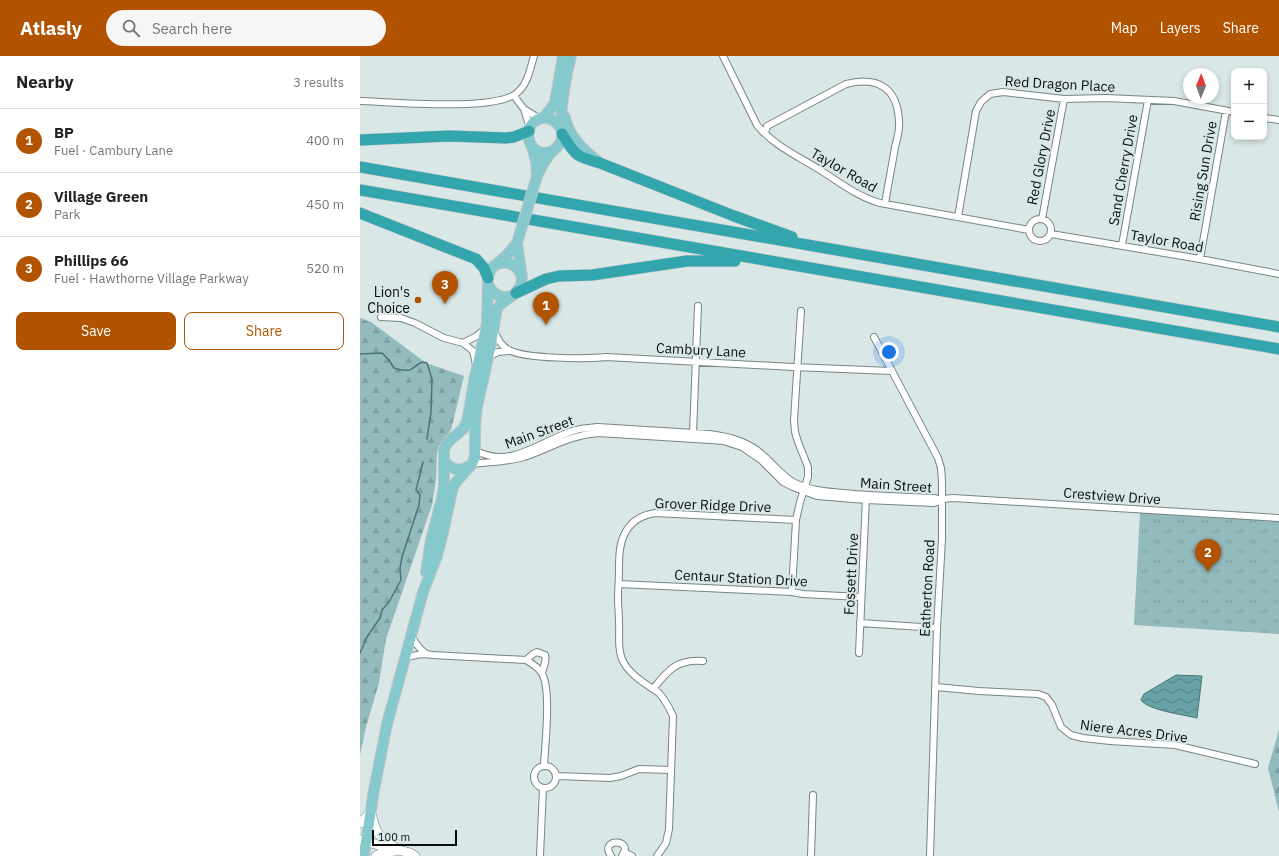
<!DOCTYPE html>
<html lang="en">
<head>
<meta charset="utf-8">
<style>
  :root { --surface:#fff; --page:#f6f6f6; --text:#222; --muted:#767676; --line:#e0e0e0; --accent:#b15300 }
  body { margin:0; font-family:"IBM Plex Sans",sans-serif; background:var(--page); color:var(--text) }
  .controls { position:absolute; right:12px; top:12px; display:grid; overflow:hidden; border-radius:8px; box-shadow:0 2px 6px #0003 }
  .controls button { width:36px; height:36px; display:grid; place-items:center; padding:0; border:0; border-bottom:1px solid var(--line); background:var(--surface); color:var(--text); font:20px sans-serif }
  .compass { position:absolute; left:823px; top:12px; width:36px; height:36px; border-radius:50%; background:var(--surface); box-shadow:0 2px 6px #0003; rotate:1deg }
  .scale { position:absolute; left:12px; bottom:10px; width:85px; box-sizing:border-box; padding-left:4px; border:2px solid #090d0e; border-top:0; font-size:11px; line-height:14px; white-space:nowrap; color:#090d0e; -webkit-text-stroke:3px #d9e7e7; paint-order:stroke }
  .you { position:absolute; left:529px; top:296px; width:14px; height:14px; margin:-10px; border:3px solid #fff; border-radius:50%; background:#1a73e8; box-shadow:0 0 0 6px #1a73e833 }
  .badge { display:grid; place-items:center; width:26px; height:26px; border-radius:50%; background:var(--accent); color:#fff; font-size:13px; font-weight:700 }
  .pin { position:absolute; translate:-50% -33px; filter:drop-shadow(0 1px 2px #0008) }
  .pin::after { content:''; position:absolute; top:21px; width:14px; height:12px; background:inherit; clip-path:polygon(0 0,100% 0,50% 100%) }
  .list { margin:0; padding:0; list-style:none }
  h2 { display:flex; justify-content:space-between; align-items:center; height:52px; margin:0; padding:0 16px; font-size:17px }
  h2 small { font-size:13px; font-weight:400; color:var(--muted) }
  .list li { display:grid; grid-template-columns:26px 1fr auto; gap:12px; align-items:center; box-sizing:border-box; height:64px; padding:0 16px; border-top:1px solid var(--line) }
  .list b { display:block; font-size:15px; white-space:nowrap }
  .list p { margin:0; font-size:13px; white-space:nowrap; color:var(--muted) }
  .list em { font-size:13px; font-style:normal; color:var(--muted) }
  .actions { display:flex; gap:8px; padding:12px 16px }
  .actions a { flex:1; padding:9px 0; border:1px solid var(--accent); border-radius:8px; text-align:center; font-size:14px; color:var(--accent) }
  .actions .main { background:var(--accent); color:#fff }
  .icon { flex:none; width:22px; height:22px; fill:none; stroke:currentColor; stroke-width:2; stroke-linecap:round; stroke-linejoin:round }
  .map { position:relative; flex:none; width:919px; height:800px; overflow:hidden }
  header { display:flex; align-items:center; gap:24px; box-sizing:border-box; height:56px; padding:0 20px; background:var(--accent); color:#fff }
  header strong { font-size:19px }
  nav { display:flex; gap:22px; margin-inline-start:auto; font-size:14px }
  .search { width:280px; height:36px; background:var(--page); display:flex; align-items:center; gap:10px; box-sizing:border-box; padding:0 14px; border-radius:22px; color:var(--muted); font-size:15px }
  main { display:flex }
  aside { flex:1; background:var(--surface) }
  .map>svg:first-child { display:block }
  .grass { fill:url(#grass-tufts) }
  .forest { fill:url(#forest-firs) }
  .water { fill:url(#water-waves); stroke:#4a7578 }
  .lines { fill:none; stroke-linecap:round; stroke-linejoin:round }
  .stream { stroke:#4a7578; stroke-width:1.5 }
  .street-casing { stroke:#788485; stroke-width:8 }
  .secondary-casing { stroke:#788485; stroke-width:10 }
  .primary-casing { stroke:#c4c5c5; stroke-width:12 }
  .highway-casing { stroke:#c4c5c5; stroke-width:12 }
  .street { stroke:#fff; stroke-width:6 }
  .secondary { stroke:#fff; stroke-width:9 }
  .primary { stroke:#85c9cd; stroke-width:10 }
  .highway { stroke:#33a5ac; stroke-width:11 }
  .primary-bridge-casing { stroke:#c4c5c5; stroke-width:12; stroke-linecap:butt }
  .primary-bridge { stroke:#85c9cd; stroke-width:10 }
  .poi-dot { fill:#b15300; stroke:#d9e7e7; stroke-width:1.5 }
  .labels { text-anchor:middle; stroke-width:4; stroke-linejoin:round; paint-order:stroke }
  .street-label { font-size:14px; fill:#090d0e; stroke:#d9e7e7 }
  .poi-label { font-size:14px; fill:#090d0e; stroke:#d9e7e7; text-anchor:end }
</style>
</head>
<body>
<header>
<strong>Atlasly</strong>
<div class="search"><svg class="icon" aria-label="search" viewBox="0 0 24 24"><circle cx="10" cy="10" r="6"/><path d="M15 15l6 6"/></svg>Search here</div>
<nav><a>Map</a><a>Layers</a><a>Share</a></nav>
</header>
<main>
<aside>
<h2>Nearby<small>3 results</small></h2>
<ul class="list">
<li><span class="badge">1</span><div><b>BP</b><p>Fuel · Cambury Lane</p></div><em>400 m</em></li>
<li><span class="badge">2</span><div><b>Village Green</b><p>Park</p></div><em>450 m</em></li>
<li><span class="badge">3</span><div><b>Phillips 66</b><p>Fuel · Hawthorne Village Parkway</p></div><em>520 m</em></li>
</ul>
<div class="actions"><a class="main">Save</a><a>Share</a></div>
</aside>
<div class="map">
<svg width="919" height="800" viewBox="0 0 919 800">
  <defs>
    <pattern id="grass-tufts" width="24" height="20" patternUnits="userSpaceOnUse"><rect width="24" height="20" fill="#93babd"/><path d="M3 7l-1-3M5 7V3M7 7l1-3M15 17l-1-3M17 17v-4M19 17l1-3" fill="none" stroke="#7d9fa1"/></pattern>
    <pattern id="forest-firs" width="22" height="20" patternUnits="userSpaceOnUse"><rect width="22" height="20" fill="#93babd"/><path d="M5 1l3.5 6h-7zM16 11l3.5 6h-7z" fill="#7d9fa1"/></pattern>
    <pattern id="water-waves" width="16" height="10" patternUnits="userSpaceOnUse"><rect width="16" height="10" fill="#66a2a6"/><path d="M0 5q4-4 8 0t8 0" fill="none" stroke="#528286"/></pattern>
  </defs>
  <rect width="100%" height="100%" fill="#d9e7e7"/>
  <path class="grass" d="M780,456l139,8v114l-145,-9z"/>
  <path class="forest" d="M0,262l11,4 55,41 38,13 -13,54 -8,11 -6,11 -1,27 -4,26 -46,134 -7,44 -13,44 -6,28z
    M919,674v82l-11,-44z"/>
  <path class="water" d="M816,619l26,1 -5,42c-12,-3 -50,-8 -56,-18l3,-6z"/>
  <g class="lines">
    <path class="stream" d="M0,298l22,-1 7,7 5,8c5,2 10,3 16,2 7,-3 9,-10 17,-7l5,16 -1,33 -4,27
      M0,597l7,-16 13,-19 2,-8 7,-8 12,-22 -1,-12 2,-11 17,-52 1,-10 -4,-5 7,-28"/>
    <defs>
      <path id="street" d="M363,0l34,69c17,21 41,31 63,45 19,12 38,27 60,33l149,27
        M154,40l10,13 6,19
        M0,45c31,1 138,11 158,-9 10,-9 12,-23 16,-36
        M164,53l16,10
        M904,62l15,2
        M403,76l3,-2 1,-4 4,-2 75,-40c32,-8 52,4 53,38 1,8 -2,17 -4,25 -3,19 -7,38 -10,57
        M598,161l18,-106 5,-9 9,-8 13,-2 61,7 42,-1 68,3 60,11
        M669 174a11 11 0 1 1 22 0a11 11 0 1 1-22 0Z
        M682,163l22,-120
        M691,178l149,25 79,15
        M762,189l26,-145
        M840,203l26,-148
        M21,261l20,1 14,5 29,15 19,5 10,8 3,13
        M134,275c4,8 7,15 15,19 16,9 78,9 97,7l187,10 98,4
        M514,281l64,121 3,10 1,13v58l-5,89 -7,228
        M103,287l12,-6 10,-8
        M128,301l10,-5 11,-1
        M333,377l5,-127
        M115,394c36,21 67,-11 101,-20 7,-2 14,-2 22,-3l112,7c21,3 40,8 55,23 10,9 18,20 30,26 19,9 39,9 59,11 27,2 53,3 80,4l8,2
        M112,408c17,-2 35,-2 52,-7 27,-9 45,-22 74,-24l112,7 13,1 19,6 19,13 22,22 10,5 24,9 49,4 68,3 8,-3
        M583,443l10,-1 326,20
        M259,528l173,8 11,2 58,3
        M432,536l4,-72 4,-18 8,-25v-10l-10,-25 -3,-10 -1,-12 7,-109
        M500,567l77,5
        M51,580c5,7 8,14 16,18
        M499,597l7,-156
        M45,602c10,-3 18,-5 28,-3l93,5c5,3 12,7 15,12 11,14 4,74 3,93
        M166,604l7,-6 4,-2 8,3c2,6 -1,11 -3,17
        M576,631l43,4 59,3 8,3 6,8 9,22 10,8 12,3 27,3 65,4 80,19
        M293,633c15,-19 24,-30 50,-28
        M174 721a11 11 0 1 1 22 0a11 11 0 1 1-22 0Z
        M197,720l53,2 11,-2 18,-7 32,1
        M264,796l8,4
        M180,800l3,-68
        M251,800c-13,-18 24,-18 11,0
        M297,800l9,-13 3,-14 4,-113c-4,-9 -8,-16 -14,-23 -13,-9 -31,-19 -37,-34 -5,-12 -2,-24 -3,-36 0,-9 -1,-17 -1,-25 0,-9 1,-18 1,-27 0,-12 0,-25 5,-36 6,-13 18,-20 31,-22l141,7
        M451,800l2,-61"/>
      <path id="secondary" d="M11,757c5,21 6,21 23,34
        M0,767l11,-11
        M0,784l50,13 5,3
        M16,800l5,-3 14,-2"/>
      <path id="primary" d="M205,61c3,18 19,34 34,45
        M183,62l10,-12 2,-4 8,-46
        M172,90l4,16 1,14
        M193,95c-29,11 -34,-35 -6,-33 6,1 11,5 14,11
        M177,120c3,-7 7,-14 12,-21 4,-5 10,-8 12,-14 3,-7 -1,-14 0,-21 1,-21 5,-44 10,-64
        M135,209c11,-5 22,-1 26,10
        M128,228c4,10 13,15 23,12
        M84,404c6,10 16,12 25,6
        M66,516l5,-32 11,-42 2,-12v-37l4,-7 15,-13 3,-5 2,-7 6,-36 13,-58 1,-48 4,-7 14,-12 11,-13
        M4,800l10,-66 13,-66 36,-132 14,-36 5,-19 11,-50 3,-5 16,-18 3,-7v-30l2,-20 13,-58 7,-40 4,-5 15,-11 5,-8 1,-8 -5,-34"/>
      <path id="highway" d="M202,78c14,22 13,22 38,29l134,53 58,21
        M0,84l89,-4 57,2 8,-1 15,-6
        M0,111l919,160
        M0,134l919,159
        M0,157l116,46 8,9 4,10
        M156,237l30,-14 13,-3 33,-1 95,-14h48"/>
    </defs>
    <use href="#street" class="street-casing"/>
    <use href="#secondary" class="secondary-casing"/>
    <use href="#primary" class="primary-casing"/>
    <use href="#highway" class="highway-casing"/>
    <use href="#street" class="street"/>
    <use href="#secondary" class="secondary"/>
    <use href="#primary" class="primary"/>
    <use href="#highway" class="highway"/>
    <defs>
      <path id="primary-bridge" d="M157,187l20,-67"/>
    </defs>
    <use href="#primary-bridge" class="primary-bridge-casing"/>
    <use href="#primary-bridge" class="primary-bridge"/>
  </g>
  <circle class="poi-dot" cx="58" cy="244" r="4"/>
  <g class="labels">
    <g class="street-label">
      <text transform="translate(700 28) rotate(3)" y="5">Red Dragon Place</text>
      <text transform="translate(681 101) rotate(-79)" y="5">Red Glory Drive</text>
      <text transform="translate(484 114) rotate(30)" y="5">Taylor Road</text>
      <text transform="translate(763 114) rotate(-80)" y="5">Sand Cherry Drive</text>
      <text transform="translate(843 115) rotate(-80)" y="5">Rising Sun Drive</text>
      <text transform="translate(807 185) rotate(10)" y="5">Taylor Road</text>
      <text transform="translate(341 294) rotate(3)" y="5">Cambury Lane</text>
      <text transform="translate(179 376) rotate(-20)" y="5">Main Street</text>
      <text transform="translate(536 429) rotate(4)" y="5">Main Street</text>
      <text transform="translate(752 440) rotate(4)" y="5">Crestview Drive</text>
      <text transform="translate(353 449) rotate(2)" y="5">Grover Ridge Drive</text>
      <text transform="translate(491 518) rotate(-87)" y="5">Fossett Drive</text>
      <text transform="translate(381 522) rotate(3)" y="5">Centaur Station Drive</text>
      <text transform="translate(567 532) rotate(-87)" y="5">Eatherton Road</text>
      <text transform="translate(774 675) rotate(7)" y="5">Niere Acres Drive</text>
    </g>
    <g class="poi-label">
      <text x="50" y="241">Lion's<tspan x="50" dy="16">Choice</tspan></text>
    </g>
  </g>
</svg>
<div class="controls">
<button>+</button>
<button>−</button>
</div>
<svg class="compass" viewBox="-18 -18 36 36"><path d="M0-13l5 13h-10z" fill="#e53935"/><path d="M0 13l5-13h-10z" fill="#767676"/></svg>
<div class="scale">100 m</div>
<div class="you"></div>
<div class="pin badge" style="left:186px;top:269px">1</div>
<div class="pin badge" style="left:848px;top:516px">2</div>
<div class="pin badge" style="left:85px;top:248px">3</div>
</div>
</main>
</body>
</html>
